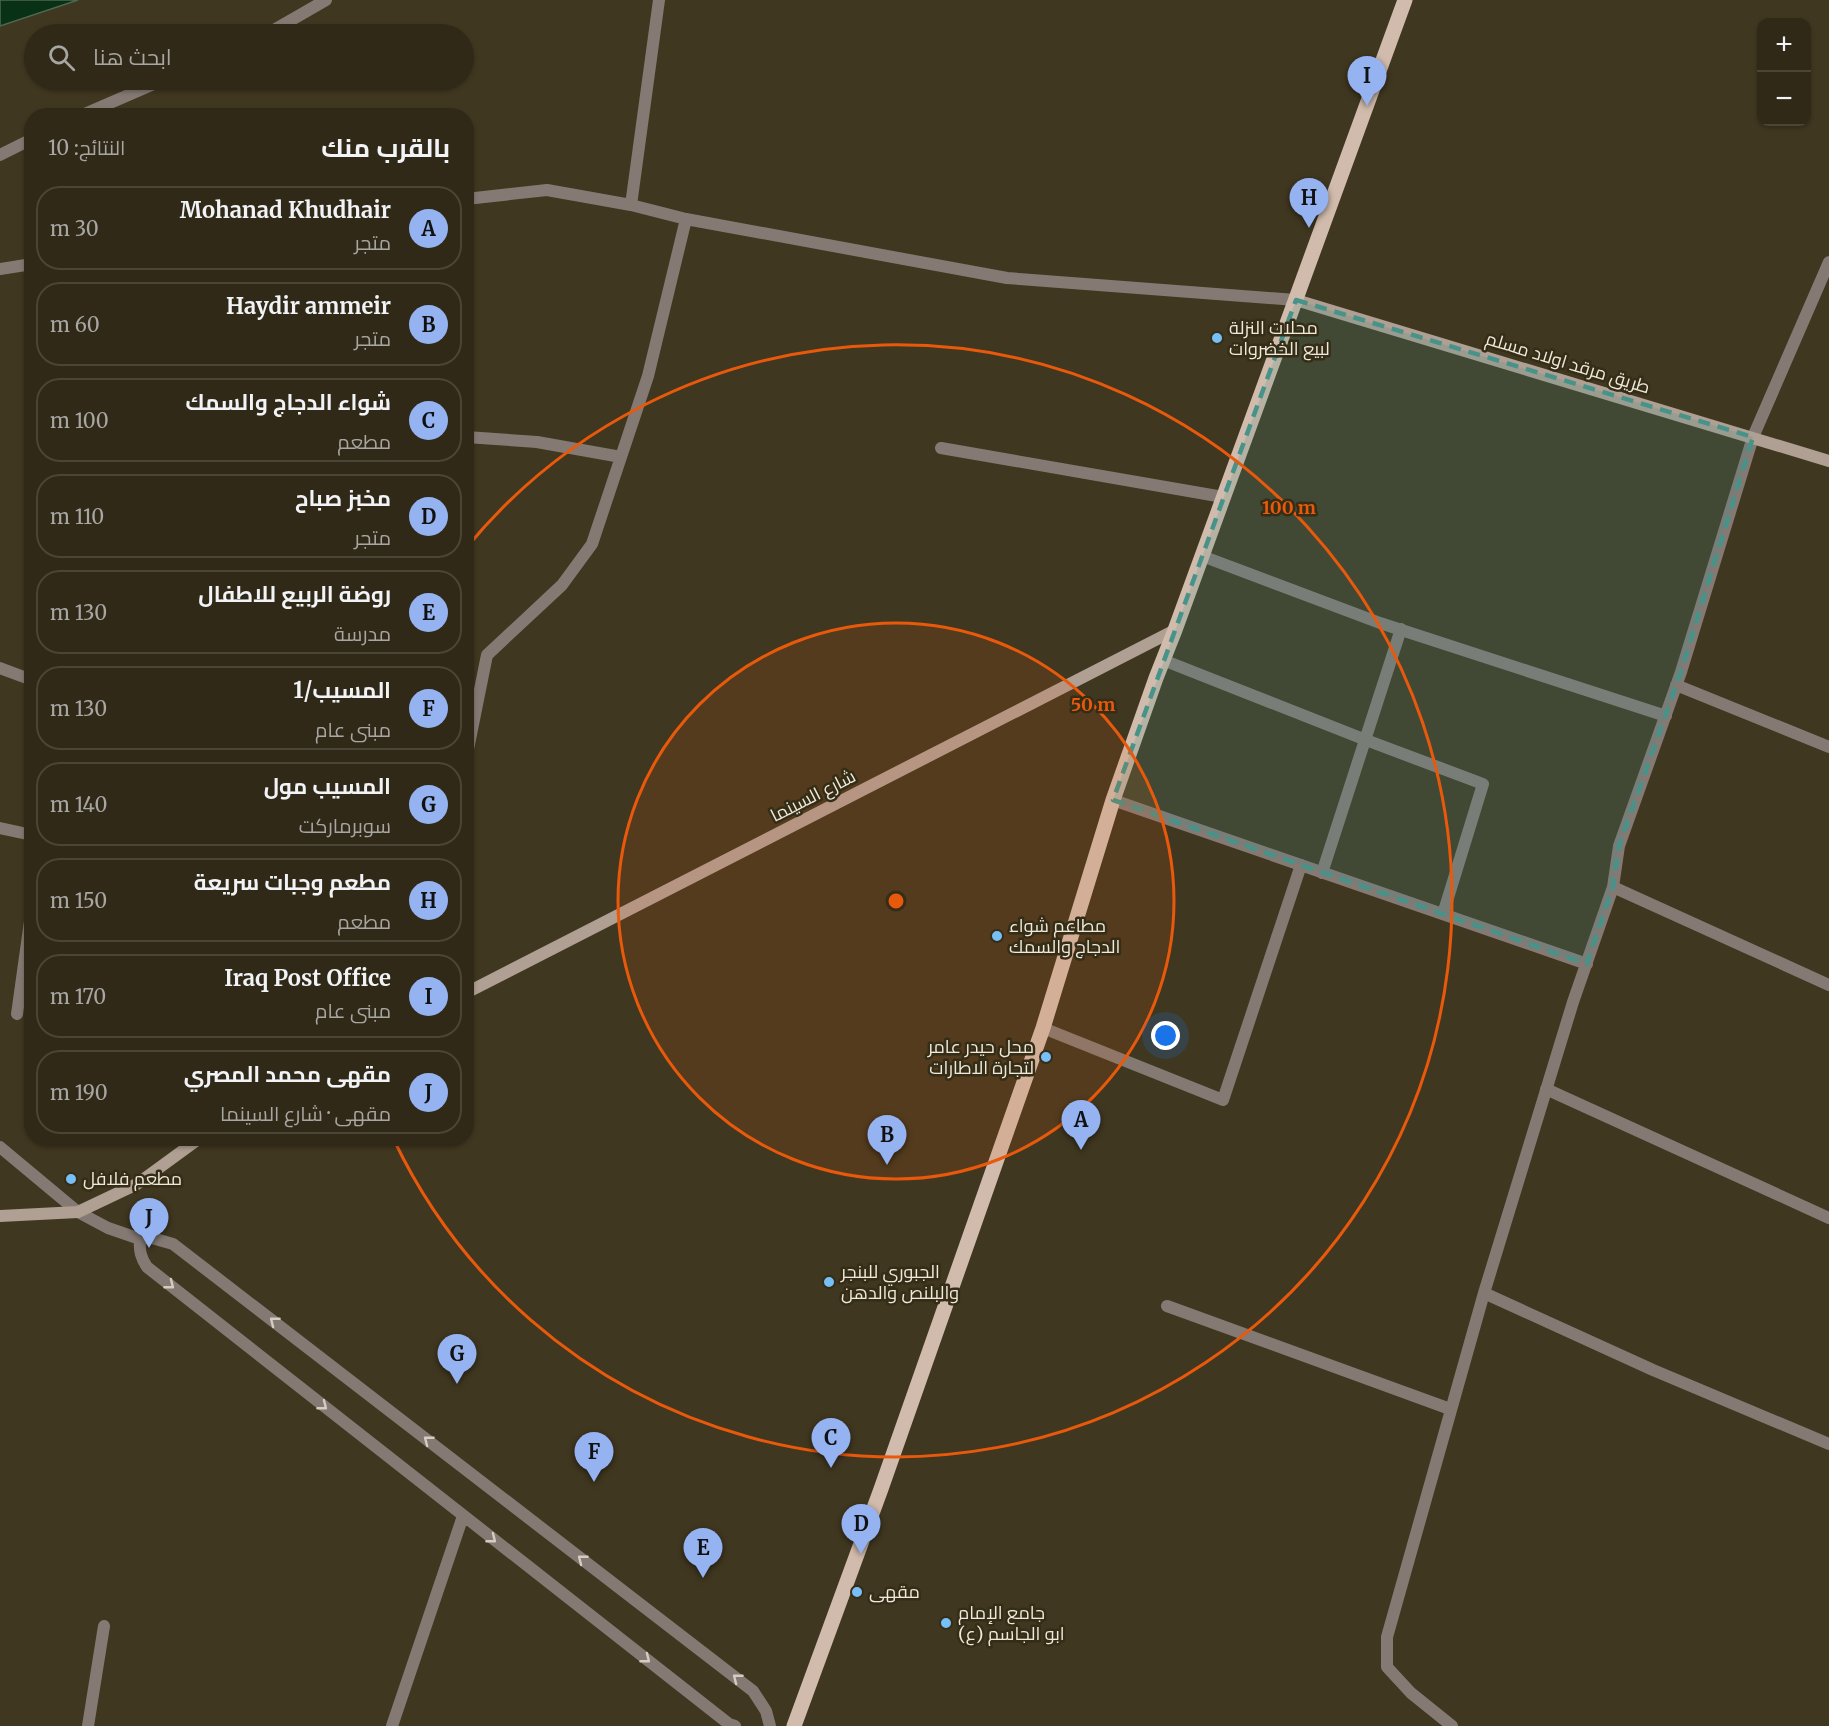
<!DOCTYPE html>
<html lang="ar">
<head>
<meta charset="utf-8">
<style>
  :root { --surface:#302918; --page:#3c3525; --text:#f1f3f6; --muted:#a8a6a2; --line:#4b4537; --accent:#95b2f1 }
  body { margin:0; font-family:Merriweather,Cairo,serif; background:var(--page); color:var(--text); direction:rtl }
  .controls { position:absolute; right:18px; top:18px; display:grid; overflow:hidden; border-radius:12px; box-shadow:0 2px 4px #0004 }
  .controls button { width:54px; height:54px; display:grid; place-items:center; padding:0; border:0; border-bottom:2px solid var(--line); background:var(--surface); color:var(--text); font:30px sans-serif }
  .you { position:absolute; left:1166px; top:1036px; width:21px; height:21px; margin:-15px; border:4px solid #fff; border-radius:50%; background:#1a73e8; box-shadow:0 0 0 9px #1a73e833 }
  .badge { display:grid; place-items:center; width:39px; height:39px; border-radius:50%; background:var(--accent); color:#111; font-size:20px; font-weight:700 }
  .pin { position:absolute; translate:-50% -50px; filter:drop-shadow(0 2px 3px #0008) }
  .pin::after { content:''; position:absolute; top:32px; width:21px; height:18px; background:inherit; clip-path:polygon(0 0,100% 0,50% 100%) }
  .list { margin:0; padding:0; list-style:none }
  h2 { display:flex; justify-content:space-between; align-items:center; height:78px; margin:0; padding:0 24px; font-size:26px }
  h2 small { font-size:20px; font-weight:400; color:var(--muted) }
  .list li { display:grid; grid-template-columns:39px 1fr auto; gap:18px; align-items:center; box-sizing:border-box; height:84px; margin:0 12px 12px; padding:0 12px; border:2px solid var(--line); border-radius:24px }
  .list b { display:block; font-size:22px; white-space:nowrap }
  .list p { margin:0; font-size:20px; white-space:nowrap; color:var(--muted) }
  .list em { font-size:20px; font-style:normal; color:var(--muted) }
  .icon { flex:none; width:33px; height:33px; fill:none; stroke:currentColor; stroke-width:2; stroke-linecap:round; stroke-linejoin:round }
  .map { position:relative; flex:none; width:1829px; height:1726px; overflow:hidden; direction:ltr }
  .search { position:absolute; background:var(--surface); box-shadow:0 2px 4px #0004; left:24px; top:24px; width:450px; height:66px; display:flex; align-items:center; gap:15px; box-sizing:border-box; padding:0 21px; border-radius:33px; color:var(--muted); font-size:22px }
  .panel { position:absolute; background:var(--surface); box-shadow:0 2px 4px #0004; left:24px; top:108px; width:450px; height:1038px; border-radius:24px; direction:rtl }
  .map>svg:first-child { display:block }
  .water { fill:#093116; stroke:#4e6851; stroke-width:1.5 }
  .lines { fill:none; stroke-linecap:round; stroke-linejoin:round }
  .lane { stroke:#857a73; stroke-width:12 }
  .street { stroke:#857a73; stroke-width:12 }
  .secondary { stroke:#b09f93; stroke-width:12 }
  .primary { stroke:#d1bbac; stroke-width:15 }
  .oneway { stroke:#d4cdc1 }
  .marked { fill:#479389; fill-opacity:0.2; stroke:#479389; stroke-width:4.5; stroke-dasharray:12 8; stroke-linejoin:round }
  .ring { fill:none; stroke:#e8590c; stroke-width:3 }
  .poi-dot { fill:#77c0f7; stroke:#352d16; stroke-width:2 }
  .labels { text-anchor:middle; stroke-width:5; stroke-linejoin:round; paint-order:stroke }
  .poi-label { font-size:18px; fill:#eee9db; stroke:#352d16; text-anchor:start }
  .street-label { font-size:18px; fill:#eee9db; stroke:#352d16 }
  .centre { fill:#e8590c; stroke:#352d16; stroke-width:3 }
  .ring-label { font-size:18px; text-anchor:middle; font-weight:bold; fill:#e8590c; stroke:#352d16; stroke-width:5; stroke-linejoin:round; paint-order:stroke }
</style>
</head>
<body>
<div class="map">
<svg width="1829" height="1726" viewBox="0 0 1829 1726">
  <rect width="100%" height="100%" fill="#403720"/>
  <path class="water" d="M0,0h78l-78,26z"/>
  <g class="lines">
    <path class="lane" d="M1163,660l203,80 117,44 -40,130
      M1322,873l79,-244
      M17,1014l15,-107
      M1043,1028l180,72 78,-235"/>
    <path class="street" d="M267,34l59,-34
      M80,116l83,-36
      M0,155l32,-16
      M466,199l81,-9 84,15 55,14 321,59 289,22
      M631,205l28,-205
      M0,269l32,-5
      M466,437l71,5 84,15
      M941,448l282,49
      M1202,556l178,67 286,93
      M0,668l32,12
      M1676,685l153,62
      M466,759l21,-104 75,-70 30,-41 56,-168 38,-157
      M1113,800l474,164
      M0,828l32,7
      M1613,887l216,98
      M1546,1089l283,129
      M0,1147l78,65 30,16 32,11 12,-1 21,6 580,447 13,20 4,15
      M140,1239c-1,12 1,19 7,28l582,457 6,2
      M1484,1293l169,77 176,74
      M1167,1306l283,103
      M88,1726l16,-100
      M392,1726l71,-210
      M1452,1726l-41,-33 -24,-26v-30l97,-344 89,-291 40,-115 6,-41 62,-174 72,-235 76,-175"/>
    <path class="secondary" d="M1296,300l533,161
      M466,993l709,-363
      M0,1216l78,-4 59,-28 63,-46"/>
    <path class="primary" d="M794,1726l87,-237 162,-461 70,-228 43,-122 19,-48 230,-630"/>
  </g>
  <defs><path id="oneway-chevron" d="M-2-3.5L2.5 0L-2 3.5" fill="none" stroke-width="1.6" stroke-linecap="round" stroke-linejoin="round" transform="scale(1.5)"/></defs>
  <g class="oneway">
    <use href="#oneway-chevron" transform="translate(170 1285) rotate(38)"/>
    <use href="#oneway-chevron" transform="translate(274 1321) rotate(-142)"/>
    <use href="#oneway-chevron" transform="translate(323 1406) rotate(38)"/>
    <use href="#oneway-chevron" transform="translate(428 1440) rotate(-142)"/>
    <use href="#oneway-chevron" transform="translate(492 1539) rotate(38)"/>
    <use href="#oneway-chevron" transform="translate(582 1559) rotate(-142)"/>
    <use href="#oneway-chevron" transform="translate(646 1659) rotate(38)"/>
    <use href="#oneway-chevron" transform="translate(737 1678) rotate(-142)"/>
  </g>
  <path class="marked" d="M1296,300l457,137 -72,235 -62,174 -6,41 -26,77 -474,-164z"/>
  <circle cx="896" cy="901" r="278" fill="#e8590c" fill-opacity=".12"/>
  <g class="ring">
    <circle cx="896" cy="901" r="278"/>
    <path d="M467 547A556 556 0 1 1 394 1140"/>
  </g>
  <g class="poi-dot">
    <circle cx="1217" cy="338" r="6"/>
    <circle cx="997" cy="936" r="6"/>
    <circle cx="1046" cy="1057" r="6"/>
    <circle cx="71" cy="1179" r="6"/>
    <circle cx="829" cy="1282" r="6"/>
    <circle cx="857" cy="1592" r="6"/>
    <circle cx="946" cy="1623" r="6"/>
  </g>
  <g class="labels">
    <g class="poi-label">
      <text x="1229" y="334">محلات النزلة<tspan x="1229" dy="21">لبيع الخضروات</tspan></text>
      <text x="1009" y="932">مطاعم شواء<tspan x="1009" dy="21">الدجاج والسمك</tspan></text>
      <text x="1034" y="1053" text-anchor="end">محل حيدر عامر<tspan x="1034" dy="21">لتجارة الاطارات</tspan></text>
      <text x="83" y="1185">مطعم فلافل</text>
      <text x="841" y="1278">الجبوري للبنجر<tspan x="841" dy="21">والبلنص والدهن</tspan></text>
      <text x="869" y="1598">مقهى</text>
      <text x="958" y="1619">جامع الإمام<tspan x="958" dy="21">ابو الجاسم (ع)</tspan></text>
    </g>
    <g class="street-label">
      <text transform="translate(1568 363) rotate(17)" y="6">طريق مرقد اولاد مسلم</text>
      <text transform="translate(813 796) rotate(-27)" y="6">شارع السينما</text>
    </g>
  </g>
  <circle cx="896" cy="901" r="9" class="centre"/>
  <g class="ring-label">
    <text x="1289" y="514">100 m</text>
    <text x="1093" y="711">50 m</text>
  </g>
</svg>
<div class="controls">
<button>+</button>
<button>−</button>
</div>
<div class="you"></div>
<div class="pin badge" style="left:1081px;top:1150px">A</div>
<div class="pin badge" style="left:887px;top:1165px">B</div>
<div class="pin badge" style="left:831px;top:1468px">C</div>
<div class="pin badge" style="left:861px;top:1554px">D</div>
<div class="pin badge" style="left:703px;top:1578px">E</div>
<div class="pin badge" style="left:594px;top:1482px">F</div>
<div class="pin badge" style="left:457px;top:1384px">G</div>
<div class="pin badge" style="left:1309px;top:228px">H</div>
<div class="pin badge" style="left:1367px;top:106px">I</div>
<div class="pin badge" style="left:149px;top:1248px">J</div>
<div class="search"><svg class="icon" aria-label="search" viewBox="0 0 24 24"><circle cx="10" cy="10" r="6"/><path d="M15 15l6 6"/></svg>ابحث هنا</div>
<section class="panel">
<h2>بالقرب منك<small>النتائج: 10</small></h2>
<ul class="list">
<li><span class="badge">A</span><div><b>Mohanad Khudhair</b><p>متجر</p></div><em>30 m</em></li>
<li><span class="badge">B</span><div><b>Haydir ammeir</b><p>متجر</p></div><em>60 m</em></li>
<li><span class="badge">C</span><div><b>شواء الدجاج والسمك</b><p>مطعم</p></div><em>100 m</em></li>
<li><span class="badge">D</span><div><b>مخبز صباح</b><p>متجر</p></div><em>110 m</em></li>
<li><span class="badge">E</span><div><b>روضة الربيع للاطفال</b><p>مدرسة</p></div><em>130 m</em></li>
<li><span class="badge">F</span><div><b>المسيب/1</b><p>مبنى عام</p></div><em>130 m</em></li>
<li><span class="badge">G</span><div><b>المسيب مول</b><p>سوبرماركت</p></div><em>140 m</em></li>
<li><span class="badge">H</span><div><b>مطعم وجبات سريعة</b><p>مطعم</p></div><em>150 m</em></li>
<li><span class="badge">I</span><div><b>Iraq Post Office</b><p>مبنى عام</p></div><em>170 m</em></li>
<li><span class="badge">J</span><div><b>مقهى محمد المصري</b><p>مقهى · شارع السينما</p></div><em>190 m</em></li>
</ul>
</section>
</div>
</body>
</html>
